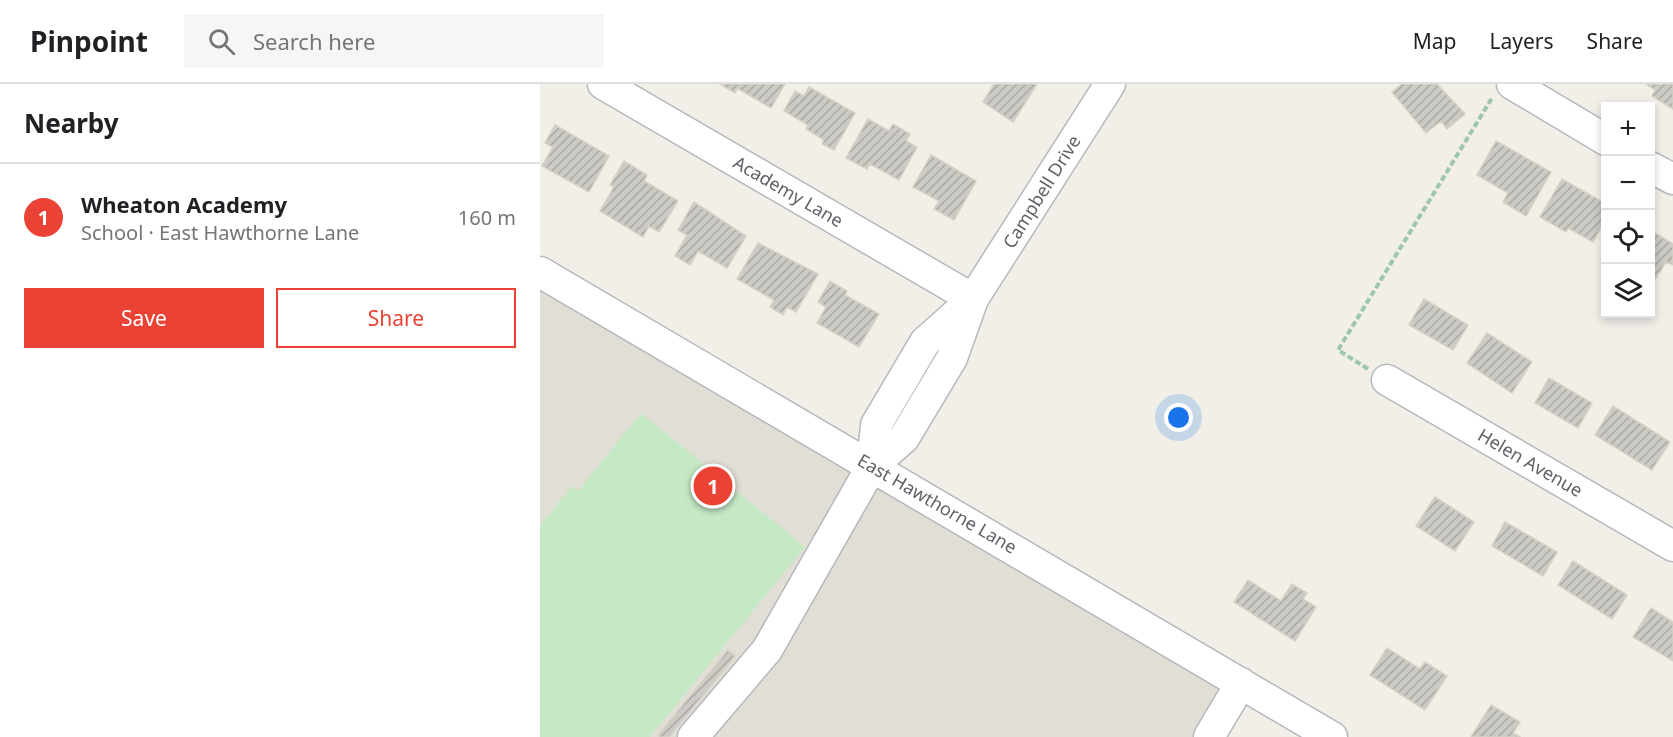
<!DOCTYPE html>
<html lang="en">
<head>
<meta charset="utf-8">
<style>
  :root { --surface:#fff; --page:#f6f6f6; --text:#202124; --muted:#757577; --line:#e0e0e0; --accent:#ea4335 }
  body { margin:0; font-family:"Noto Sans",sans-serif; background:var(--page); color:var(--text) }
  .controls { position:absolute; right:18px; top:18px; display:grid; overflow:hidden; border-radius:0px; box-shadow:0 3px 9px #0003 }
  .controls button { width:54px; height:54px; display:grid; place-items:center; padding:0; border:0; border-bottom:2px solid var(--line); background:var(--surface); color:var(--text); font:30px sans-serif }
  .you { position:absolute; left:639px; top:334px; width:21px; height:21px; margin:-15px; border:4px solid #fff; border-radius:50%; background:#1a73e8; box-shadow:0 0 0 9px #1a73e833 }
  .badge { display:grid; place-items:center; width:39px; height:39px; border-radius:50%; background:var(--accent); color:#fff; font-size:20px; font-weight:700 }
  .pin { position:absolute; translate:-50% -50%; border:3px solid #fff; box-shadow:0 2px 6px #0006 }
  .list { margin:0; padding:0; list-style:none }
  h2 { display:flex; justify-content:space-between; align-items:center; height:78px; margin:0; padding:0 24px; font-size:26px }
  h2 small { font-size:20px; font-weight:400; color:var(--muted) }
  .list li { display:grid; grid-template-columns:39px 1fr auto; gap:18px; align-items:center; box-sizing:border-box; height:108px; padding:0 24px; border-top:2px solid var(--line) }
  .list b { display:block; font-size:22px; white-space:nowrap }
  .list p { margin:0; font-size:20px; white-space:nowrap; color:var(--muted) }
  .list em { font-size:20px; font-style:normal; color:var(--muted) }
  .actions { display:flex; gap:12px; padding:18px 24px }
  .actions a { flex:1; padding:14px 0; border:2px solid var(--accent); border-radius:0px; text-align:center; font-size:21px; color:var(--accent) }
  .actions .main { background:var(--accent); color:#fff }
  .icon { flex:none; width:33px; height:33px; fill:none; stroke:currentColor; stroke-width:2; stroke-linecap:round; stroke-linejoin:round }
  .map { position:relative; flex:none; width:1133px; height:653px; overflow:hidden }
  header { display:flex; align-items:center; gap:36px; box-sizing:border-box; height:84px; padding:0 30px; background:var(--surface); border-bottom:2px solid var(--line) }
  header strong { font-size:28px }
  nav { display:flex; gap:33px; margin-inline-start:auto; font-size:21px }
  .search { width:420px; height:54px; background:var(--page); display:flex; align-items:center; gap:15px; box-sizing:border-box; padding:0 21px; border-radius:0px; color:var(--muted); font-size:22px }
  main { display:flex }
  aside { flex:1; background:var(--surface) }
  .map>svg:first-child { display:block }
  .education { fill:#e1ded6 }
  .garden { fill:#c5e8c5 }
  .building { fill:url(#building-hatch); stroke:#d6d1c6; stroke-width:1.5 }
  .lines { fill:none; stroke-linecap:round; stroke-linejoin:round }
  .minor-casing { stroke:#b5b8bc; stroke-width:33 }
  .path { stroke:#9cc7a9; stroke-width:4; stroke-dasharray:6 3; stroke-linecap:butt }
  .minor { stroke:#fff; stroke-width:30 }
  .labels { text-anchor:middle; stroke-width:4.5; stroke-linejoin:round; paint-order:stroke }
  .street-label { font-size:18px; fill:#5f6368; stroke:#fff }
</style>
</head>
<body>
<header>
<strong>Pinpoint</strong>
<div class="search"><svg class="icon" aria-label="search" viewBox="0 0 24 24"><circle cx="10" cy="10" r="6"/><path d="M15 15l6 6"/></svg>Search here</div>
<nav><a>Map</a><a>Layers</a><a>Share</a></nav>
</header>
<main>
<aside>
<h2>Nearby<small></small></h2>
<ul class="list">
<li><span class="badge">1</span><div><b>Wheaton Academy</b><p>School · East Hawthorne Lane</p></div><em>160 m</em></li>
</ul>
<div class="actions"><a class="main">Save</a><a>Share</a></div>
</aside>
<div class="map">
<svg width="1133" height="653" viewBox="0 0 1133 653">
  <defs>
    <pattern id="building-hatch" width="6" height="6" patternUnits="userSpaceOnUse" patternTransform="scale(1.5)"><rect width="6" height="6" fill="#cccac5"/><path d="M-1 1l2-2M0 6l6-6M5 7l2-2" fill="none" stroke="#a9a8a4"/></pattern>
  </defs>
  <rect width="100%" height="100%" fill="#f1efe8"/>
  <path class="education" d="M0,204l690,396 -29,53h-661z"/>
  <path class="garden" d="M101,329l164,134 -155,190h-110v-212l32,-39 6,5z"/>
  <path class="building" d="M180,0h65l-14,24 -34,-20 -2,5z
    M454,0h43l-24,38 -30,-20z
    M862,0h35l28,30 -18,15 -6,-8 -15,12 -34,-41z
    M1106,0h27v25l-21,-13 3,-6z
    M269,3l46,26 -21,37 -12,-6 2,-4 -18,-11 2,-4 -24,-14 11,-20 9,5z
    M328,35l21,12 4,-7 17,10 -4,7 11,6 -18,33 -29,-16 -3,5 -21,-11z
    M15,41l54,31 -20,36 -47,-26 11,-19 -8,-4z
    M956,57l55,31 -25,44 -23,-14 5,-9 -31,-18z
    M391,71l45,26 -22,39 -20,-11 5,-8 -26,-14z
    M84,77l23,14 -3,6 34,20 -19,31 -10,-6 -6,11 -43,-26 14,-24 -4,-2z
    M1022,95l44,25v24l-4,-2 -9,16 -25,-14 -2,4 -26,-15z
    M154,118l52,34 -19,32 -29,-17 -8,14 -15,-9 12,-21 -9,-5z
    M1110,146l23,14v21l-7,-3 -12,19 -4,-2z
    M218,159l60,31 -22,38 -9,-5 -4,8 -13,-8 4,-7 -37,-21z
    M290,197l17,10 -2,4 34,19 -20,33 -42,-24 9,-16 -8,-5z
    M884,215l44,26 -15,25 -44,-25z
    M947,249l45,29 -20,31 -45,-30z
    M1009,294l43,25 -14,25 -43,-25z
    M1073,322l57,36 -18,28 -57,-35z
    M895,413l39,25 -19,29 -39,-25z
    M965,438l52,30 -14,24 -51,-30z
    M1033,477l54,34 -15,24 -54,-34z
    M708,496l33,21 11,-17 15,9 -4,6 13,8 -21,34 -61,-39z
    M1111,524l22,14v39l-40,-24z
    M847,564l33,21 5,-7 22,14 -22,34 -55,-35z
    M188,566l7,6 -66,81h-9l-2,-2z
    M951,621l29,17 -7,11 7,4h-49z"/>
  <g class="lines">
    <defs>
      <path id="minor" d="M63,0l370,215
        M972,0l94,56
        M1110,83l23,12
        M0,188l792,465
        M847,296l286,166
        M332,382l4,-41 49,-83 46,-41
        M153,653l74,-87 105,-184 32,-28 48,-80 21,-59 137,-215
        M669,653l32,-54"/>
    </defs>
    <use href="#minor" class="minor-casing"/>
    <path class="path" d="M828,285l-30,-19 154,-252"/>
    <use href="#minor" class="minor"/>
  </g>
  <g class="labels">
    <g class="street-label">
      <text transform="translate(248 108) rotate(30)" y="6">Academy Lane</text>
      <text transform="translate(502 108) rotate(-58)" y="6">Campbell Drive</text>
      <text transform="translate(990 379) rotate(30)" y="6">Helen Avenue</text>
      <text transform="translate(397 420) rotate(30)" y="6">East Hawthorne Lane</text>
    </g>
  </g>
</svg>
<div class="controls">
<button>+</button>
<button>−</button>
<button><svg class="icon" aria-label="locate" viewBox="0 0 24 24"><circle cx="12" cy="12" r="6"/><path d="M12 2v4M12 18v4M2 12h4M18 12h4"/></svg></button>
<button><svg class="icon" aria-label="layers" viewBox="0 0 24 24"><path d="M12 4l9 5-9 5-9-5zM3 14l9 5 9-5"/></svg></button>
</div>
<div class="you"></div>
<div class="pin badge" style="left:173px;top:402px">1</div>
</div>
</main>
</body>
</html>
